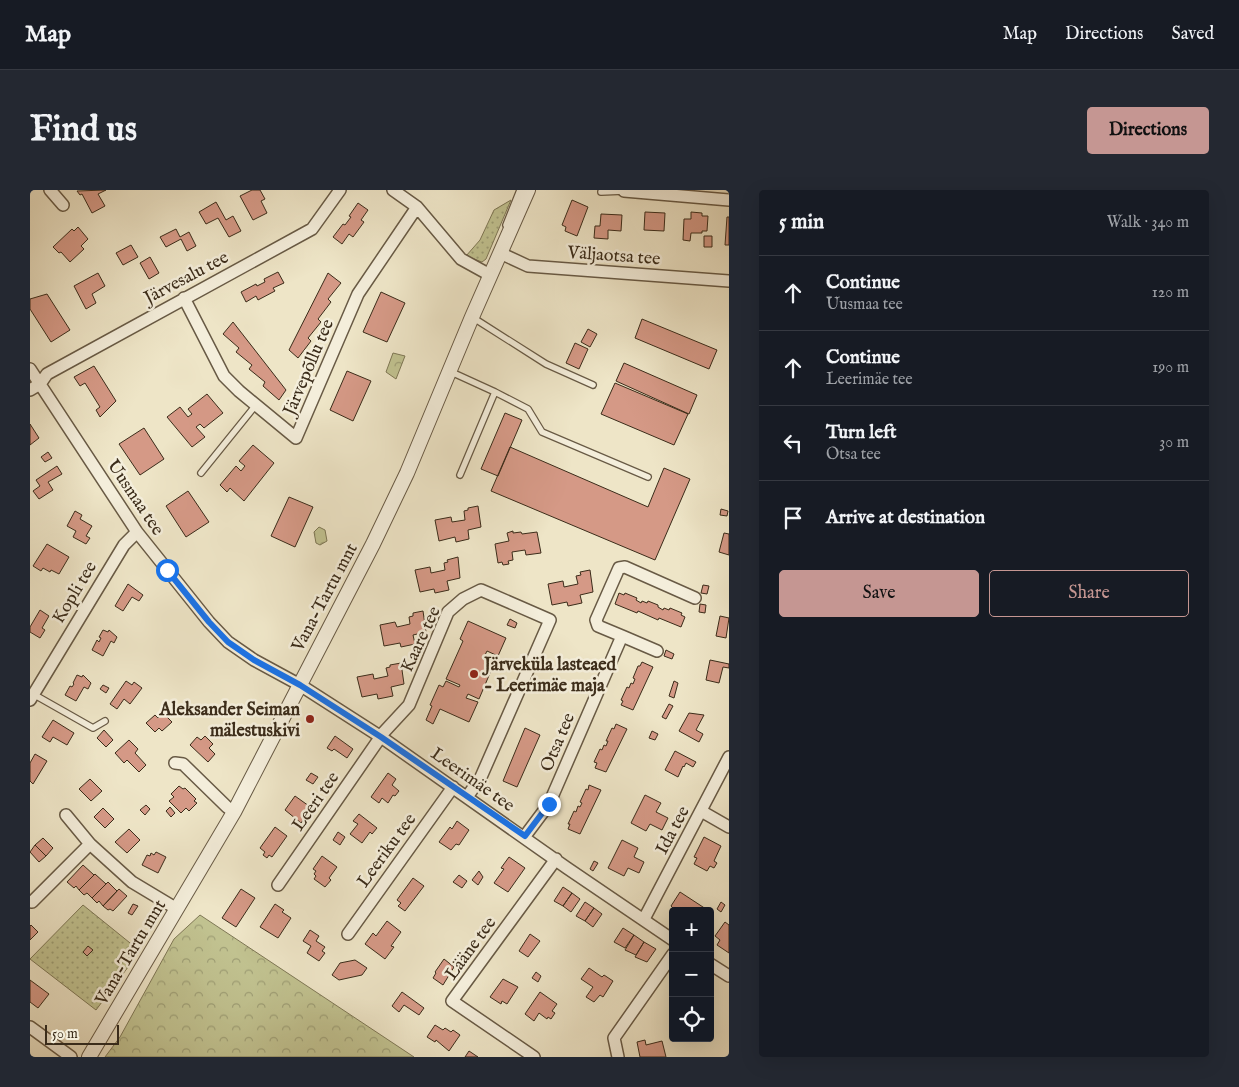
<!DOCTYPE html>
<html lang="en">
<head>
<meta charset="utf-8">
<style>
  :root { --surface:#171b24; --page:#242831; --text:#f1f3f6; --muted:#9ea1a6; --line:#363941; --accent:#c59692 }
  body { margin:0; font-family:"IM FELL English",serif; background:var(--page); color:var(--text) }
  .controls { position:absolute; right:15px; bottom:15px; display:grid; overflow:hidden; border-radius:5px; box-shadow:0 5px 20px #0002 }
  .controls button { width:45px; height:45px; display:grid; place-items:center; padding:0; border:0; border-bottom:1px solid var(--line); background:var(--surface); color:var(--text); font:25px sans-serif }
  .scale { position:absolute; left:15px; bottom:12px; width:74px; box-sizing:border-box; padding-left:5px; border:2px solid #3b2c1a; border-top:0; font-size:14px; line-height:18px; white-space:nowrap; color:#3b2c1a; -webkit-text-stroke:4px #f4eedb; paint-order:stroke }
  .stop { position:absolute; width:15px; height:15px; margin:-11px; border:4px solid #1a73e8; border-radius:50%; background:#fff }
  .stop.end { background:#1a73e8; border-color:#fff; box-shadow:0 1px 5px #0008 }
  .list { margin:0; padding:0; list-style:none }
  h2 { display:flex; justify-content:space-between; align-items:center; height:65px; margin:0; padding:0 20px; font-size:21px }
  h2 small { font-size:16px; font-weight:400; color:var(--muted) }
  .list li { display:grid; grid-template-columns:32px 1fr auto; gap:15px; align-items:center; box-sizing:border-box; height:75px; padding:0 20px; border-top:1px solid var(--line) }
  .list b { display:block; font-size:19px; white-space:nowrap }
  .list p { margin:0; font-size:16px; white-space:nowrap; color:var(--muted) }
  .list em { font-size:16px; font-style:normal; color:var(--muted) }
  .actions { display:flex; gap:10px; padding:15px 20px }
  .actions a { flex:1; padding:11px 0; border:1px solid var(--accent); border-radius:5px; text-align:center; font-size:18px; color:var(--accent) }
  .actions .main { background:var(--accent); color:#111 }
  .icon { flex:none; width:28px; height:28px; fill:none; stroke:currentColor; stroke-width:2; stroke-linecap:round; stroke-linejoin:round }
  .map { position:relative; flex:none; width:699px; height:867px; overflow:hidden; border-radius:5px }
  header { display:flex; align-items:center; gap:30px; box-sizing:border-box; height:70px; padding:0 25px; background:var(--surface); border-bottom:1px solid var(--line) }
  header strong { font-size:24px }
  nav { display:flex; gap:28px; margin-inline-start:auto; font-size:18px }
  .intro { display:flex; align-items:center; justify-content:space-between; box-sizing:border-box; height:120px; padding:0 30px }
  h1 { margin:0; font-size:35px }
  .button { padding:12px 22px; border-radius:5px; background:var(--accent); color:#111; font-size:18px; font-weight:700 }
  main { display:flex; gap:30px; padding:0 30px }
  aside { flex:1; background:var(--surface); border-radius:5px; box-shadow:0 5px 20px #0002 }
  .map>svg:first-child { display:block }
  .grass { fill:url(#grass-dots); stroke:#7e7755 }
  .forest { fill:url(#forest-crowns); stroke:#7e7755 }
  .building { fill:#d59986; stroke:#3b2c1a }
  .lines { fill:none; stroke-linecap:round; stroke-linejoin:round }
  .service-casing { stroke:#685a45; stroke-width:8 }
  .minor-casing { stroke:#685a45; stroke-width:14 }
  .tertiary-casing { stroke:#685a45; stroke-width:16 }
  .service { stroke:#f4eedb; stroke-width:5.5 }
  .minor { stroke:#f4eedb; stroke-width:11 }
  .tertiary { stroke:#f4eedb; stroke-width:14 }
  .route { stroke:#1a73e8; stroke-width:6 }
  .poi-dot { fill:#8f2418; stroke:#f4eedb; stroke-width:2 }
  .labels { text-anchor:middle; stroke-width:5; stroke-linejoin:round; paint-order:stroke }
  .street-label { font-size:18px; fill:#3b2c1a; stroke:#f4eedb }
  .poi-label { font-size:18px; font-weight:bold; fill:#3b2c1a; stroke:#f4eedb; text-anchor:start }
</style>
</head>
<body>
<header>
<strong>Map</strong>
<nav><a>Map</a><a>Directions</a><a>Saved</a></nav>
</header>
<div class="intro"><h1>Find us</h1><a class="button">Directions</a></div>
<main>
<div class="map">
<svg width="699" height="867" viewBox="0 0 699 867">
  <defs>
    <pattern id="grass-dots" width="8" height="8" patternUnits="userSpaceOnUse" patternTransform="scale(1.25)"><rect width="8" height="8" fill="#c1c290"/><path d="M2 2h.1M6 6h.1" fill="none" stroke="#9e9e75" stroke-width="1.8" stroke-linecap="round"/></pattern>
    <pattern id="forest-crowns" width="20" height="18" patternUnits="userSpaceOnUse" patternTransform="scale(1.25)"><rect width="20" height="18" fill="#c1c290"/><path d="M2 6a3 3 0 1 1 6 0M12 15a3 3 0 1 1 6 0" fill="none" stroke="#9e9e75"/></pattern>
  </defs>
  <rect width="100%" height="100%" fill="#eee5c7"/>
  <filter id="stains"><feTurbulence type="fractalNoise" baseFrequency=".004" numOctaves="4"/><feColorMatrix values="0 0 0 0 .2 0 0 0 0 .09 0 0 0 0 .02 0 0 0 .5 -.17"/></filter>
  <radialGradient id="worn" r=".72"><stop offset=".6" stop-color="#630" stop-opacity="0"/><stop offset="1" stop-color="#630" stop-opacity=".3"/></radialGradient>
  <path class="grass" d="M481,10l-25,59 -4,3 -16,-6 14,-16 14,-30z
    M53,715l57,46 -44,59 -66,-51z"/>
  <path class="forest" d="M363,163l12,3 -9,23 -10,-7z
    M289,337l6,3 2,11 -7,4 -4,-2 -2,-11z
    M170,725l214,142h-309l15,-20 54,-98z"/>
  <path class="building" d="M76,0l-8,4 7,12 -13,7 -10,-19 -2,1 -3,-4z
    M222,0h8l5,9 -4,2 6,12 -14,7 -13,-24z
    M542,10l16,7 -11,29 -12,-5 1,-4 -4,-2z
    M186,12l10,18 7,-4 8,15 -12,6 -11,-19 -12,6 -7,-12z
    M328,13l10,7 -7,10 3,2 -11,15 -4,-3 -7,10 -9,-7 10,-13 2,1 6,-8 -2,-1z
    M615,22l20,1 -1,18 -20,-1z
    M661,22l11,1v3h6l-1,15h-5v2h-11l-1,8 -7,-1 1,-21h7z
    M571,24l21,1 -1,16 -13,-1v9l-14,-1 1,-12h5z
    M697,27h2v28h-4z
    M48,37l10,12 -7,7 3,3 -14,13 -9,-10 -2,1 -6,-6 19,-18 2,2z
    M146,39l4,8 9,-5 7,14 -9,5 -6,-12 -15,8 -6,-10z
    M674,46h8v11h-8z
    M101,55l7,12 -15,8 -7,-12z
    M120,67l9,16 -10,6 -9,-16z
    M248,82l6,11 -11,5 2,3 -17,9 -2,-4 -10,6 -5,-10 15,-8 1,2 8,-4 -1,-3z
    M68,83l7,13 -13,8 4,9 -10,6 -12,-23z
    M298,83l13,10 -13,16 3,3 -13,17 3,3 -13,16 3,3 -13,17 -9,-8z
    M351,102l24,11 -18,39 -24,-10z
    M17,104l23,36 -19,12 -21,-33v-10z
    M612,129l75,31 -8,19 -74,-31z
    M203,132l53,68 -7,10 -16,-14 2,-4 -16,-13 3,-4 -16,-13 3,-4 -16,-14z
    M558,139l9,5 -7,13 -9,-5z
    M545,153l13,6 -9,20 -13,-6z
    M594,173l73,32 -8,19 -73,-33z
    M64,176l22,35 -16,16 -4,-7 4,-3 -15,-24 -5,3 -6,-9z
    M317,181l24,10 -18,40 -23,-11z
    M585,193l73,31 -14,31 -73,-31z
    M177,204l16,19 -19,15 -4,-4 -4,3 9,10 -13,10 -25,-30 13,-10 8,10 4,-3 -4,-5z
    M475,223l17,7 -24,56 -17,-7z
    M0,234l9,14 -9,7z
    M114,238l20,31 -24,16 -21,-31z
    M223,255l21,18 -30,38 -14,-13 -3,4 -7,-7 16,-19 5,5 4,-5 -6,-5z
    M480,257l138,60 16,-39 26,11 -35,81 -164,-69z
    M18,262l4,6 -7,4 -4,-5z
    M27,276l5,8 -14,8 5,8 -14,9 -6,-8 7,-5 -4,-6z
    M158,301l21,31 -23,15 -20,-31z
    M259,307l24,10 -18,40 -24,-11z
    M448,316l3,21 -13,3 1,9 -13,3 -1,-5 -16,4 -4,-21 16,-3 1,5 13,-2 -1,-9 4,-1v-2z
    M691,319l7,2 -1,5 -7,-1z
    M45,321l7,4 -2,4 12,7 -6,10 4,2 -4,6 -13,-7 3,-6 -9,-5z
    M483,341v2l8,-1 1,2 15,-2 4,21 -15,2 -1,-5 -13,2 1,8 -5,1 1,3 -6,1 -1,-3 -4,1 -3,-19 14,-3 -2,-8z
    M694,343l5,1v21l-10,-3z
    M17,354l22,13 -10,17 -8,-4 -1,2 -7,-4 -2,3 -8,-5z
    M428,367l2,21 -13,3 2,9 -14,3 -1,-4 -14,3 -5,-22 15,-3 1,6 14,-3 -1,-7 4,-1 -1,-2z
    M560,380l3,22 -13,3 2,8 -14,3 -1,-4 -15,3 -4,-21 15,-3 1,6 14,-3 -2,-8 5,-1 -1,-3z
    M98,394l15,11 -4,6 -7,-4 -9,14 -8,-5z
    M673,395l6,1 -2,8 -6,-1z
    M589,403l5,2 1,-2 12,5 -1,2 5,3 1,-2 5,2 1,-2 10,4v2l5,3 1,-2 5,2 1,-2 12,5 -1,2 4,2 -4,10 -22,-9 -1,2 -20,-9 -1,2 -22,-9z
    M670,414l6,1 -1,8 -6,-1z
    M10,420l9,6 -7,12 3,2 -5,8 -10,-6v-5z
    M393,421l3,21 -13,3 2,9 -14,3 -1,-4 -16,3 -4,-21 15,-3 2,5 13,-3 -1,-7 4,-1v-3z
    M690,426l9,2 -3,20 -10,-2z
    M480,429l7,4 -2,5 -8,-3z
    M438,431l38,17 -8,18 -11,-5 -2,4 11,4 -17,40 -11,-5 -2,4 12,4 -9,20 -29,-13 -7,15 -7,-4 6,-14 -2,-1 9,-20 4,2 3,-6 13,6 1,-2 -14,-6 17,-38 -3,-2z
    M73,440l5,2 1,-2 8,7 -3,6 -3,-2 -8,15 -11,-6 5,-10 2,2 2,-4 -2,-1z
    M636,460l8,4 -2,5 -8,-3z
    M680,470l19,4v4l-6,-1 -4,16 -13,-3z
    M612,472l11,5 -20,43 -12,-5 2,-4 -2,-1 6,-13 2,1 2,-5 2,1 2,-5 -2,-1 5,-12h2z
    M371,473l3,21 -13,3 2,9 -15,3 -1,-5 -15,3 -5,-20 16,-3 1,5 14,-3 -2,-8 4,-1v-2z
    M47,485l5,2 1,-2 8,8 -3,6 -4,-2 -8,14 -11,-6 5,-9 2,1 2,-3 -1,-1z
    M96,491l6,4 2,-3 8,6 -12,16 -6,-5 -7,10 -7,-5z
    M644,491l4,2 -4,15 -5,-2z
    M73,495l6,3 -3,5 -6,-4z
    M639,514l4,2 -7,13 -4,-2z
    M133,523l9,9 -10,9 -3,-3 -4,4 -9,-9 9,-8 3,3z
    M659,523l15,2 -8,15 7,4 -4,8 -20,-11z
    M23,530l21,13 -7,12 -14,-8 -3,5 -8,-5z
    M586,534l11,5 -21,43 -11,-4 2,-5 -3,-1 6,-13 2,1 2,-5 2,1 2,-5h-2l6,-13 2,1z
    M495,538l15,7 -23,52 -14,-6z
    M74,540l9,10 -7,7 -9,-9z
    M622,541l6,3 -3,6 -6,-2z
    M175,546l8,8 -4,4 6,6 -7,8 -18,-17 7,-8 4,3z
    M305,546l18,13 -6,9 -13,-9 -2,2 -5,-3z
    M99,550l9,9 -3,4 11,12 -7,7 -12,-12 -3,3 -9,-10z
    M645,561l21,11 -3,5 -7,-4 -2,4 -1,-1 -5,11 -13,-7z
    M5,564l12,7 -14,23 -3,-3v-18z
    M281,583l7,4 -5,7 -7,-4z
    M358,583l8,6 -4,6 7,6 -4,5 -2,-1 -5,8 -6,-5 -3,5 -8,-6z
    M60,589l12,12 -11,10 -12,-12z
    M559,595l12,5 -21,44 -12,-5 2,-5h-2l6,-13 2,1 2,-6 2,1 2,-4 -2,-1 6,-13 2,1z
    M149,596l4,3 2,-1 11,11 -2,2 3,2 -8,8 -3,-3 -5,5 -12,-12 5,-4 -3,-3z
    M615,605l16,8 -5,9 12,6 -6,12 -12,-6 -4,7 -15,-8z
    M265,606l14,10 -7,10 2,3 -3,4 -16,-13z
    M116,615l4,4 -5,6 -5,-5z
    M140,617l5,6 -4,4 -5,-6z
    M73,618l11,11 -9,9 -11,-11z
    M329,624l18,14 -5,6 -2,-2 -8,11 -12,-9 8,-10 -5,-3z
    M427,631l12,9 -10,15 -3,-1 -5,6 -12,-8 11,-15 2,2z
    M245,637l12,9 -15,21 -3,-2 -2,3 -4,-3 2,-3 -5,-4z
    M99,639l11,11 -13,13 -12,-11z
    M308,642l7,5 -5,8 -7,-5z
    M674,647l17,9 -7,15 3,2 -3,5 -4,-2 -3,5 -13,-7 3,-6 -3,-1z
    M13,648l10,10 -7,8 -11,-11z
    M592,650l16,8 -4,9 10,5 -5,11 -11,-5 -4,8 -16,-8z
    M5,655l11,11 -7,6 -9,-10z
    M126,662l10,5 -8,16 -16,-8 5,-10 3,1 1,-3 3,2z
    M292,666l15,11 -8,11 2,2 -6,7 -11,-8 2,-3 -2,-2 2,-3 -3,-2z
    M479,667l16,11 -17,24 -14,-9 10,-14 -3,-1z
    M564,671l4,2 -5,8 -3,-2z
    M53,675l11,10 -15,15 -3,-4 -2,2 -7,-6z
    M449,681l4,6 -5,8 -6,-5z
    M65,684l11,10 -14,14 -5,-5 -3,2 -5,-5z
    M429,685l8,6 -5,7 -9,-6z
    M383,688l11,8 -19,25 -7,-5 3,-3 -4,-3z
    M78,692l9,9 -14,15 -4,-5 -2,2 -5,-5z
    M533,697l9,6 -9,13 -9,-5z
    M89,699l8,7 -14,15 -3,-2 -2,1 -5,-4z
    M211,699l14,9 -19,29 -14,-9z
    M650,702l26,17 -1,2h-29l-5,-5z
    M542,703l8,6 -9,13 -8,-6z
    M555,712l9,6 -9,13 -9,-5z
    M691,712l4,3 -4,7 -4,-3z
    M103,714l5,2 -6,9 -4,-2z
    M245,714l9,6 -2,2 9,6 -13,20 -18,-11z
    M564,718l8,6 -9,13 -8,-6z
    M357,731l14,11 -10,14 3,1 -9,12 -20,-15 8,-11 3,3z
    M695,732l4,3v28l-12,-8 3,-5 -5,-4z
    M1,735l7,7 -8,8v-14z
    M593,738l11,7 -9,13 -11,-6z
    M280,740l9,6 -3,5 9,6 -3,4 3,2 -6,8 -12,-8 4,-7 -8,-5z
    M500,744l10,7 -12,16 -9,-6z
    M604,745l10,7 -8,13 -11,-5z
    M614,752l12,7 -9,13 -12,-5z
    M58,756l5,4 -6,6 -4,-4z
    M414,769l10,8 -11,18 -10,-7 3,-5 -1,-1z
    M325,770l12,8 -5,7 -23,5 -7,-5 8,-12z
    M559,778l13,9 2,-2 9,6 -10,16 -3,-2 -6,7 -8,-5 7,-10 -12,-8z
    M506,782l5,4 -3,6 -6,-4z
    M473,789l15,8 -11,17 -5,-3 -1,3 -11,-7z
    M0,790l19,14 -11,14 -8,-6z
    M372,802l22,16 -5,7 -15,-10 -5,7 -7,-6z
    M510,802l17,12 -5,7 3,2 -4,6 -3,-2 -1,2 -8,-6 -5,8 -9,-7z
    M405,835l8,5 2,-2 6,4 2,-2 7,5 -11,16 -13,-11 -1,2 -8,-5z
    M615,850l1,5 16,-4 4,16h-26l-3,-15z
    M439,861l9,6h-13z"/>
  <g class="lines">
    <defs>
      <path id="service" d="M571,2l23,-1
        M476,35l14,-35
        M442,127l74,47 47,21
        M419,181l46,21 33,17 14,23 106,45
        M171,283l55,-68
        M430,285l35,-83
        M3,504l60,34 12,-7"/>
      <path id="minor" d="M20,0l13,15
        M363,0l24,17 44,52 29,16
        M594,0v1l105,9
        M470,63l28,13 201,15
        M154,108l40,78 15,15 57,47 62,-144 59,-87
        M0,179l107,163 72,90 19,20 26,18 46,25 81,52 186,131 106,72
        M0,200l10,-6 7,-10 265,-145 28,-39
        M592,446l-24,-10 -2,-6 23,-52 6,-1 70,31
        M0,510l94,-155 13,-13
        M145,573l8,1 44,43 7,5
        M671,621l28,16
        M36,625l24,29 42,38 45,27
        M495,646l24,-32 73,-168 35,15
        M248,695l106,-153 25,-27 39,-93 15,-13 18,-9 69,30 -69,157 -14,20
        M2,712l58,-58
        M614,729l85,-162
        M318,744l105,-147
        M680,774l19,12
        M0,837l41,30
        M504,867l-82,-56 104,-142
        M588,867l-4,-19 59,-84"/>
      <path id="tertiary" d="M59,867l145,-245 139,-268 34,-71 65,-156 56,-127"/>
    </defs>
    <use href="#service" class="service-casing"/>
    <use href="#minor" class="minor-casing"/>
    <use href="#tertiary" class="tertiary-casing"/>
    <use href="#service" class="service"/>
    <use href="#minor" class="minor"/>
    <use href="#tertiary" class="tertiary"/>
  </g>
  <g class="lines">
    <path class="route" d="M137,380l42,52 19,20 26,18 46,25 81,52 144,99 24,-32"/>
  </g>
  <g class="poi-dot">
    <circle cx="444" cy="484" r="5"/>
    <circle cx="280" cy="529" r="5"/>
  </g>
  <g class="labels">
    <g class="street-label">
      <text transform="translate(584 65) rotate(4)" y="6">Väljaotsa tee</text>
      <text transform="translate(156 87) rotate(-28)" y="6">Järvesalu tee</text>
      <text transform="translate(278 177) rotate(-67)" y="6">Järvepõllu tee</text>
      <text transform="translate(106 307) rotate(56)" y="6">Uusmaa tee</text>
      <text transform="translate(44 402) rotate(-59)" y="6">Kopli tee</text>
      <text transform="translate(294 407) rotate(-62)" y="6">Vana-Tartu mnt</text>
      <text transform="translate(390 449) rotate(-65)" y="6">Kaare tee</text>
      <text transform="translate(527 552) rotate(-67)" y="6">Otsa tee</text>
      <text transform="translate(443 589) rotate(35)" y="6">Leerimäe tee</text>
      <text transform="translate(285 611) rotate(-55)" y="6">Leeri tee</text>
      <text transform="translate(642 640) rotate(-62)" y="6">Ida tee</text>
      <text transform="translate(356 660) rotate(-54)" y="6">Leeriku tee</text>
      <text transform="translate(440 758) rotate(-54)" y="6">Lääne tee</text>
      <text transform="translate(100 762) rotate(-59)" y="6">Vana-Tartu mnt</text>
    </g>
    <g class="poi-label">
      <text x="454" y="480">Järveküla lasteaed<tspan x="454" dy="21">- Leerimäe maja</tspan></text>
      <text x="270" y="525" text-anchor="end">Aleksander Seiman<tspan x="270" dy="21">mälestuskivi</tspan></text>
    </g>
  </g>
  <rect width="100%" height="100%" filter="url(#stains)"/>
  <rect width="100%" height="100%" fill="url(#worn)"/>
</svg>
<div class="controls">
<button>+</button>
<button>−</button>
<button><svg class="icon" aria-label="locate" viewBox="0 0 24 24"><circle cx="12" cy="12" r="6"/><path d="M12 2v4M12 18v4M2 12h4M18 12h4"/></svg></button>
</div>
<div class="scale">50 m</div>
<div class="stop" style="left:137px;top:380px"></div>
<div class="stop end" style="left:519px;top:614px"></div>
</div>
<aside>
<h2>5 min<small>Walk · 340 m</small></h2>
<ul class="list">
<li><svg class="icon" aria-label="ahead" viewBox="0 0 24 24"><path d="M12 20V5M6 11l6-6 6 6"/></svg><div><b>Continue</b><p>Uusmaa tee</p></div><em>120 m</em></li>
<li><svg class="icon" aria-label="ahead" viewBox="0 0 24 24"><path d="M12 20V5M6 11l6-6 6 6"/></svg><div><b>Continue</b><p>Leerimäe tee</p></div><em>190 m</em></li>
<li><svg class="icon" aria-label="left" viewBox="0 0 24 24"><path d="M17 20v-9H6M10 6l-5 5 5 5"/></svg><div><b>Turn left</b><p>Otsa tee</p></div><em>30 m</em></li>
<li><svg class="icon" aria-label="arrive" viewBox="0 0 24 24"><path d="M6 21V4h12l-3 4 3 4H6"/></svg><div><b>Arrive at destination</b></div></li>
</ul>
<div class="actions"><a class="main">Save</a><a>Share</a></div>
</aside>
</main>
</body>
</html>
